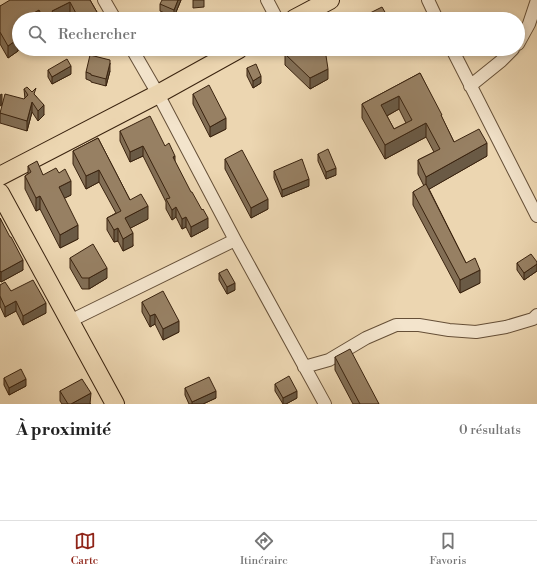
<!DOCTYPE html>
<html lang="fr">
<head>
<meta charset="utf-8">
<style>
  :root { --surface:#fff; --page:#f6f6f6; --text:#222; --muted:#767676; --line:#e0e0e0; --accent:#8f2418 }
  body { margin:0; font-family:"Libre Bodoni",serif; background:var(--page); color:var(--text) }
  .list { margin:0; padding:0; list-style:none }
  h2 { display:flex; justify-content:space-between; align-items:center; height:52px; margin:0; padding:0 16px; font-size:17px }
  h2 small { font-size:13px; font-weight:400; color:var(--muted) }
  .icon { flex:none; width:22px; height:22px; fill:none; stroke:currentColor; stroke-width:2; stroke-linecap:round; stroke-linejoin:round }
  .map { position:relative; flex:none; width:537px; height:404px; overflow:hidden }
  .search { position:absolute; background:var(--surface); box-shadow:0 2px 6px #0003; left:12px; right:12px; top:12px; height:44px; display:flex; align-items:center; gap:10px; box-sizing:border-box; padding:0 14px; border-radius:22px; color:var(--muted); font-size:15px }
  .sheet { height:116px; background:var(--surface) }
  nav { display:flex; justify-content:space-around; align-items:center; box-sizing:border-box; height:56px; border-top:1px solid var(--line); background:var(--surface); font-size:11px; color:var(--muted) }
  nav a { display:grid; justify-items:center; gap:2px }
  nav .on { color:var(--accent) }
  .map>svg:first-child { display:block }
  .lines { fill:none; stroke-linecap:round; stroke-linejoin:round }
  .minor-casing { stroke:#665038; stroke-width:14 }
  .highway-casing { stroke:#3a230f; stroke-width:20 }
  .minor { stroke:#f3e4cc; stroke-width:12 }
  .highway { stroke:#ecd6b1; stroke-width:18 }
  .wall { fill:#826e55; stroke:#3a230f; fill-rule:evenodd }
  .shaded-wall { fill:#6a5a45; stroke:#3a230f }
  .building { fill:#978063; stroke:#3a230f; fill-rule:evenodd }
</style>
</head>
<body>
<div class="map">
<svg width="537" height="404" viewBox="0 0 537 404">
  <rect width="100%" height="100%" fill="#ecd6b1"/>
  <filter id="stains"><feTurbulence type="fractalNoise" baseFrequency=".005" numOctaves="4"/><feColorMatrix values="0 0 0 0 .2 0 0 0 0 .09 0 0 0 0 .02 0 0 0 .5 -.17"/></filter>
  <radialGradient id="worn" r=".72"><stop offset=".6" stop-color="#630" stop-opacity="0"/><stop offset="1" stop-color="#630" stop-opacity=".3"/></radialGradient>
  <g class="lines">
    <defs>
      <path id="minor" d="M104,0l11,19
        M267,0l10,19
        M428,0l9,19
        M518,44l11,-20 8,-24
        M132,49l26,45 77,146 90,164
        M452,49l85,167
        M470,86l31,-25 12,-12
        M70,321l165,-81
        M304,367l25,-7 37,-22 30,-13h23l30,5 27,2 30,-5 27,-8 4,-4"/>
      <path id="highway" d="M294,19l36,-19
        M0,176l158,-82 81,-45
        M0,193l115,211"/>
    </defs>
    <use href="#minor" class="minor-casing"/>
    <use href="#highway" class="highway-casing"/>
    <use href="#minor" class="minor"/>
    <use href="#highway" class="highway"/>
  </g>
  <path class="wall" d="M90,0l11,19h-28l-3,-5 -10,5h-41l-1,14v18l-10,7 -8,-14v-38z
    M181,0l-7,17 -14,-6v-7z
    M193,0h11v7l-11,1z
    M285,54l43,25 -18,10 -25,-24z
    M247,68l14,15 -8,5 -6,-12z
    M48,70l23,4 -19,10 -4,-7z
    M110,71l-4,15 -15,-4v-1l-5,-2v-7z
    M420,73l34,69 33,14 -58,33 37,74 14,20 -20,10 -47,-88v-13l11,-6 -6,-12v-14l16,-8 -8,-15 -41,22 -23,-41v-14zM399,109l7,14 -12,6 -7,-13z
    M24,89l12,7 8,19 -6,6 -6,-9 -5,19 -27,-8v-10l25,-14z
    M193,94l33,35 -16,8 -17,-33z
    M120,131l45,15 10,16 33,66 -17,9 -5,-10 -4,2 -6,-12 -4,3 -6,-11v-7l-23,-46 -13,6 -10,-21z
    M98,138l32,62 18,19 -18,9 3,18 -10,5 -5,-10 -4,1 -7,-12v-12l9,-5 -17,-31 -13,7 -13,-25v-13z
    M318,154l18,21 -10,4 -8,-18z
    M225,159l43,50 -17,9 -26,-49z
    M28,166l15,9 28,20 -7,3 14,41 -18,9 -20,-39 -4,2 -11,-22v-13l3,-2z
    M274,171l35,15 -27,11 -8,-19z
    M0,218l23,52 -22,12 -1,-1z
    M70,258l37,20 -18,11h-7l-12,-21z
    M537,262v9l-13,9 -7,-10v-7z
    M219,273l16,17 -8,4 -8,-14z
    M0,285l11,6 35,22 -23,12 -7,-14 -11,6 -5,-11z
    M142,302l37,30 -16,8 -8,-16 -5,3 -8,-15z
    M335,357l44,47h-26l-18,-34z
    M4,378l22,8 -17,9 -5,-10z
    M275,384l22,14 -11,6h-3l-8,-13z
    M185,388l31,10 -13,6h-14l-4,-9z
    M60,391l31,13h-29l-2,-3z"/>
  <path class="shaded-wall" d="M178,0h3l-7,17v-7z
    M70,2v12l-10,5h-8v-8z
    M39,10v9h-16z
    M19,21v12h-1v6l-5,-9 3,-7z
    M18,39v12l-10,7v-12z
    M110,63v8l-4,15v-7z
    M71,66v8l-19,10v-7z
    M328,69v10l-18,10v-11z
    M261,76v7l-8,5v-7z
    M2,94v11l-2,1v-11z
    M399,96v13l-18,10v-14z
    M32,102v10l-5,19v-10z
    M44,105v10l-6,6v-10z
    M226,118v11l-16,8v-10z
    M426,123v14l-41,22v-14z
    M487,143v13l-61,35v-14z
    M143,146v10l-13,6v-10z
    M175,156v10l-2,-9z
    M336,168v7l-10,4v-7z
    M99,170v12l-13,7v-13z
    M309,179v7l-27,11v-7z
    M71,181v14l-12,6v-14z
    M40,196v13l-4,2v-13z
    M268,199v10l-17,9v-10z
    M148,206v13l-23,12v-13z
    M176,207v10l-4,3v-10z
    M186,217v10l-4,2v-10z
    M208,218v10l-17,9v-10z
    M78,225v14l-18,9v-13z
    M118,228v13l-4,1v-12z
    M133,233v13l-10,5v-12z
    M23,260v10l-22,12v-10z
    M537,264v7l-13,9v-7z
    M107,268v10l-18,11v-11z
    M480,270v13l-20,10v-13z
    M235,283v7l-8,4v-7z
    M16,301v10l-11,6v-10z
    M46,303v10l-23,12v-9z
    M155,314v10l-5,3v-11z
    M179,321v11l-16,8v-11z
    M26,379v7l-17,9v-7z
    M216,391v7l-13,6h-11v-2z
    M297,391v7l-11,6h-3v-6z
    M91,393l-1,11h-19z"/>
  <path class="building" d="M10,0h80l11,19h-22l-9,-17 -18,9 5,8h-13l-5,-9 -16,9h-4v2l-3,2 2,4 -5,3 5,9 -10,7 -8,-14v-26z
    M162,0h16l-4,10 -14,-6z
    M382,7l7,12h-21l-2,-4z
    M292,49h33l3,20 -18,9 -25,-24z
    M90,55l20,5v3l-4,16 -15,-4v-1l-5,-2z
    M67,59l4,7 -19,11 -4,-7z
    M256,64l5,12 -8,5 -6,-13z
    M420,73l22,42h-1l13,27 25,-13 8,14 -61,34 -8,-17 22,-11 -14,-26 -41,22 -23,-41zM399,96l13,24 -18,9 -13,-24z
    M209,85l17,33 -16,9 -17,-33z
    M27,87l5,5 4,-4 -2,6 10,11 -6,6 -6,-9 -5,19 -27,-8 5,-19 19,5 4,-4 -4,-6z
    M150,116l15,30 4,-3 6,13 -2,1 18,35h1l10,18 1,-1 5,9 -17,9 -5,-10 -4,2 -6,-12 -4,3 -6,-11 4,-1 -27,-52 -13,6 -10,-21z
    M98,138l32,62 11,-6 7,12 -23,12 8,15 -10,6 -5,-11 -4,2 -7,-12 14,-7 -22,-41 -13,6 -13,-25z
    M328,149l8,19 -10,4 -8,-18z
    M242,150l26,49 -17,9 -26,-49z
    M302,159l7,20 -27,11 -8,-19z
    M37,161l6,14 13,-7 3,5 6,-4 6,12 -12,6 19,38 -18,10 -20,-39 -4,2 -11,-22 6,-4 -3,-6z
    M426,184l40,79 9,-5 5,12 -20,10 -47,-88z
    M0,218l10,19h1l12,23 -22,12 -1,-1z
    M93,244l14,24 -18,10h-7l-12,-20z
    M531,254l6,8v2l-13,9 -7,-10z
    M227,269l8,14 -8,4 -8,-14z
    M33,280l13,23 -23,13 -7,-15 -11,6 -5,-11v-11l5,-3 6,9z
    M163,291l16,30 -16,8 -8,-15 -5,2 -8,-14z
    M350,349l29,55h-19l-25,-47z
    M21,369l5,10 -17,9 -5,-10z
    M289,376l8,15 -14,7 -8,-14z
    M209,377l7,14 -24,11 -7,-14z
    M82,379l9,14 -20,11h-3l-8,-13z"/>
  <rect width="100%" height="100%" filter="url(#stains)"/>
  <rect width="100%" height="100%" fill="url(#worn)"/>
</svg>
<div class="search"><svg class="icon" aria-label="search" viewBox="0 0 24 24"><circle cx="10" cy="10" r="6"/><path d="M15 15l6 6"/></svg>Rechercher</div>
</div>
<section class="sheet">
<h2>À proximité<small>0 résultats</small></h2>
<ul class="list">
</ul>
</section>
<nav>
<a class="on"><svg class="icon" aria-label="map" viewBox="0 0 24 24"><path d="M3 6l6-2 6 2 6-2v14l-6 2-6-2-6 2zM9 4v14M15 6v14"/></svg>Carte</a>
<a><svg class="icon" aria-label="directions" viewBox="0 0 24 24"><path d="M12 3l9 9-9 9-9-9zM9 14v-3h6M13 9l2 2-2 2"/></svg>Itinéraire</a>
<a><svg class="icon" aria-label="saved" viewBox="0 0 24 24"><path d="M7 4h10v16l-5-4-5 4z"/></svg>Favoris</a>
</nav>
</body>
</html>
